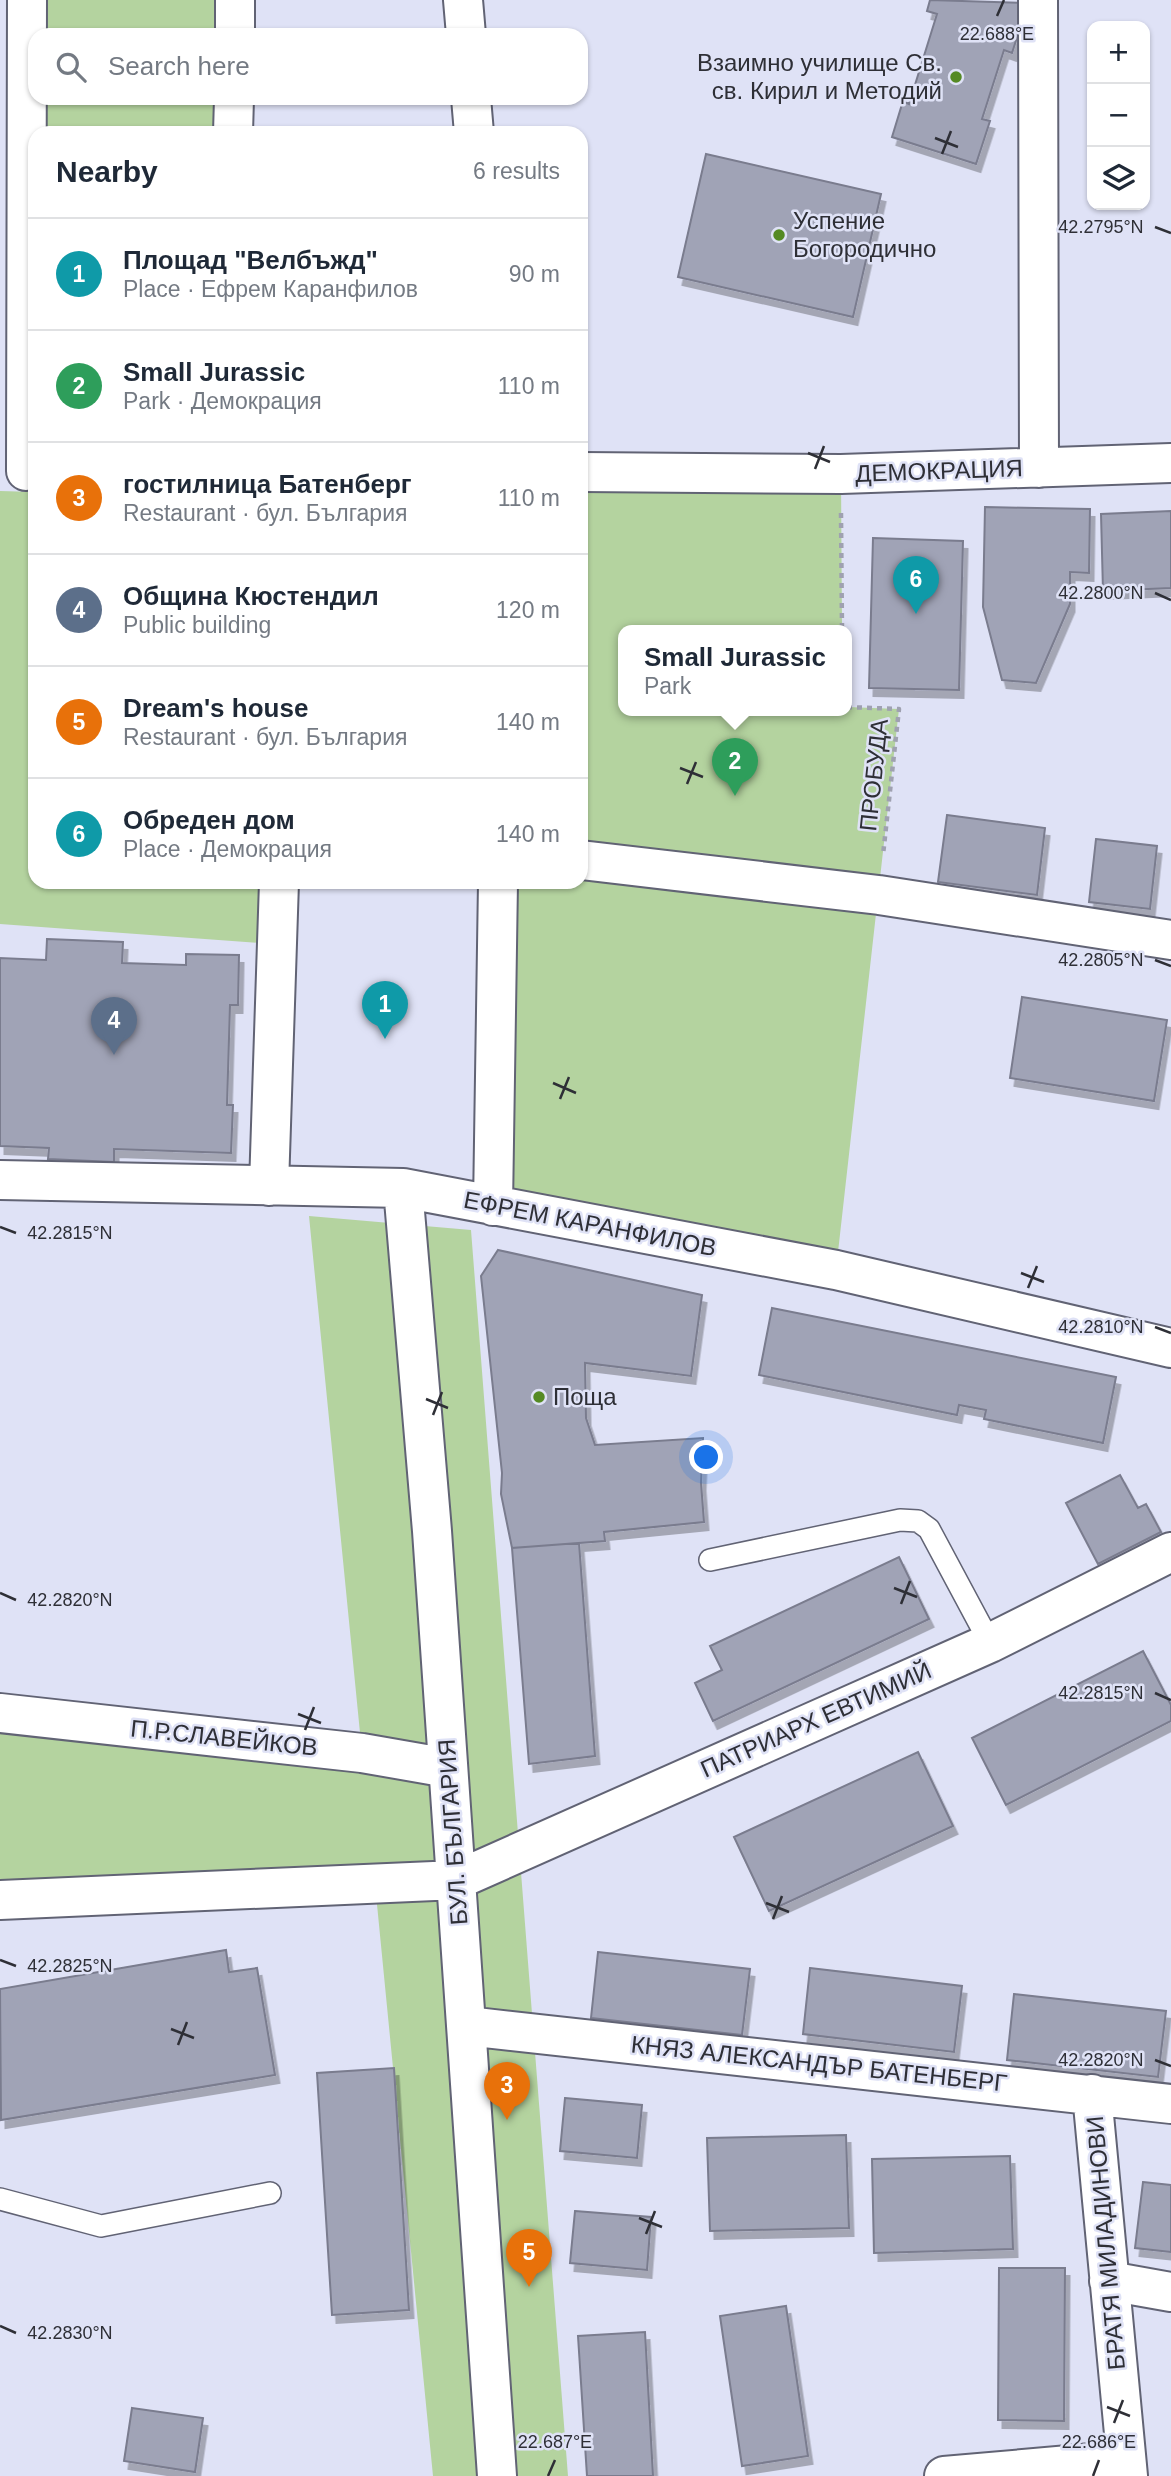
<!DOCTYPE html>
<html lang="en">
<head>
<meta charset="utf-8">
<style>
  :root { --surface:#fff; --page:#f6f6f7; --text:#1f2937; --muted:#747a83; --line:#e0e1e3; --accent:#558a24 }
  body { margin:0; font-family:Arial,sans-serif; background:var(--page); color:var(--text) }
  .controls { position:absolute; right:21px; top:21px; display:grid; overflow:hidden; border-radius:14px; box-shadow:0 2px 5px #0004 }
  .controls button { width:63px; height:63px; display:grid; place-items:center; padding:0; border:0; border-bottom:2px solid var(--line); background:var(--surface); color:var(--text); font:35px sans-serif }
  .you { position:absolute; left:707px; top:1458px; width:24px; height:24px; margin:-18px; border:5px solid #fff; border-radius:50%; background:#1a73e8; box-shadow:0 0 0 10px #1a73e833 }
  .badge { display:grid; place-items:center; width:46px; height:46px; border-radius:50%; background:var(--accent); color:#fff; font-size:23px; font-weight:700 }
  .pin { position:absolute; translate:-50% -58px; filter:drop-shadow(0 2px 4px #0008) }
  .pin::after { content:''; position:absolute; top:37px; width:24px; height:21px; background:inherit; clip-path:polygon(0 0,100% 0,50% 100%) }
  .popup { position:absolute; left:618px; top:625px; width:234px; height:91px; box-sizing:border-box; display:grid; place-content:center; border-radius:14px; background:var(--surface); filter:drop-shadow(0 2px 5px #0005); font-size:23px; white-space:nowrap; color:var(--muted) }
  .popup b { font-size:26px; color:var(--text) }
  .popup::after { content:''; position:absolute; left:50%; top:100%; margin-left:-14px; border:14px solid transparent; border-top-color:var(--surface) }
  .list { margin:0; padding:0; list-style:none }
  h2 { display:flex; justify-content:space-between; align-items:center; height:91px; margin:0; padding:0 28px; font-size:30px }
  h2 small { font-size:23px; font-weight:400; color:var(--muted) }
  .list li { display:grid; grid-template-columns:46px 1fr auto; gap:21px; align-items:center; box-sizing:border-box; height:112px; padding:0 28px; border-top:2px solid var(--line) }
  .list b { display:block; font-size:26px; white-space:nowrap }
  .list p { margin:0; font-size:23px; white-space:nowrap; color:var(--muted) }
  .list em { font-size:23px; font-style:normal; color:var(--muted) }
  .icon { flex:none; width:38px; height:38px; fill:none; stroke:currentColor; stroke-width:2; stroke-linecap:round; stroke-linejoin:round }
  .map { position:relative; flex:none; width:1171px; height:2476px; overflow:hidden }
  .search { position:absolute; background:var(--surface); box-shadow:0 2px 5px #0004; left:28px; top:28px; width:560px; height:77px; display:flex; align-items:center; gap:18px; box-sizing:border-box; padding:0 24px; border-radius:21px; color:var(--muted); font-size:26px }
  .panel { position:absolute; background:var(--surface); box-shadow:0 2px 5px #0004; left:28px; top:126px; width:560px; height:763px; border-radius:21px }
  .map>svg:first-child { display:block }
  .green { fill:#b4d39f }
  .building { fill:#a0a3b6; stroke:#7a7c8e; stroke-width:2; filter:url(#shadow) }
  .lines { fill:none; stroke-linecap:round; stroke-linejoin:round }
  .lane-casing { stroke:#616374; stroke-width:24 }
  .street-casing { stroke:#616374; stroke-width:42 }
  .path { stroke:#9fa1b0; stroke-width:4.5; stroke-dasharray:5 5; stroke-linecap:butt }
  .lane { stroke:#fff; stroke-width:21 }
  .street { stroke:#fff; stroke-width:38 }
  .ticks { fill:none; stroke:#2e2f36; stroke-width:2.5 }
  .poi-dot { fill:#558a24; stroke:#dfe2f6; stroke-width:2.5 }
  .labels { text-anchor:middle; stroke-width:5; stroke-linejoin:round; paint-order:stroke }
  .poi-label { font-size:24px; fill:#2e2f36; stroke:#dfe2f6; text-anchor:start }
  .street-label { font-size:24px; fill:#2e2f36; stroke:#dfe2f6 }
  .ticks-label { font-size:18px; text-anchor:middle; fill:#2e2f36; stroke:#dfe2f6; stroke-width:5; stroke-linejoin:round; paint-order:stroke }
</style>
</head>
<body>
<div class="map">
<svg width="1171" height="2476" viewBox="0 0 1171 2476">
  <defs>
    <filter id="shadow"><feDropShadow dx="4.5" dy="8" stdDeviation="0" flood-color="#0004"/></filter>
  </defs>
  <rect width="100%" height="100%" fill="#dfe2f6"/>
  <path class="green" d="M27,0h208v35h-200v63h199l-1,35h-198z
    M581,472l260,2 1,156h-219v80h224v-3l52,2 -63,561 -343,-64 5,-324h83z
    M0,491l35,1v390h225v61l-260,-19z
    M309,1216l162,14 97,1246h-135l-58,-592 -375,16v-187l362,40z"/>
  <path class="building" d="M930,0l98,3 -16,50 -8,-3 -22,69 8,2 -14,43 -84,-27 11,-36 6,3 28,-90 -10,-3z
    M706,154l175,40 -28,123 -175,-40z
    M985,507l105,2 -1,64 -19,-1v32l-34,79 -34,-3 -19,-73z
    M1171,511v77l-68,3 -2,-77z
    M873,538l90,3 -4,149 -90,-2z
    M947,815l98,13 -8,67 -99,-13z
    M1096,839l61,7 -7,63 -61,-7z
    M47,939l76,3 -1,21 64,2v-11l53,1 -1,50h-8l-3,100h6l-2,48 -117,-4v13l-66,-3 1,-11 -49,-2v-188l46,2z
    M1022,997l145,23 -13,81 -144,-23z
    M498,1250l204,45 -11,81 -106,-13 1,55 9,27 108,-7 -2,45 3,39 -100,10 1,9 -93,7 -11,-54 1,-21 -21,-197z
    M772,1308l344,69 -13,66 -119,-24 2,-9 -27,-5 -2,10 -198,-40z
    M1120,1475l18,33 8,-4 15,28 -63,32 -32,-61z
    M579,1543l16,213 -66,8 -17,-216z
    M899,1557l30,62 -216,102 -18,-38 27,-13 -12,-24z
    M1143,1651l28,54v16l-165,84 -34,-67z
    M918,1752l35,74 -184,85 -35,-74z
    M226,1950l3,22 28,-4 18,107 -274,45 -1,-131z
    M598,1952l152,17 -8,66 -151,-17z
    M810,1968l152,18 -8,66 -151,-18z
    M1014,1994l152,17 -8,66 -151,-17z
    M394,2068l15,242 -77,5 -15,-242z
    M565,2098l77,7 -5,53 -77,-7z
    M846,2135l3,93 -139,3 -3,-93z
    M1010,2156l3,93 -139,4 -2,-94z
    M1143,2182l28,3v67l-36,-4z
    M575,2211l76,6 -4,53 -77,-7z
    M999,2268h66l-1,153 -66,-1z
    M786,2306l22,150 -66,10 -22,-150z
    M645,2332l8,144h-66l-9,-140z
    M132,2408l71,10 -8,54 -71,-11z"/>
  <g class="lines">
    <defs>
      <path id="lane" d="M710,1560l190,-40 18,1 11,8 61,114
        M0,2199l101,27 169,-33"/>
      <path id="street" d="M463,0l3,35
        M1038,0l1,468
        M235,35v-35
        M471,98l3,35
        M233,133l1,-35
        M26,471l1,-471
        M581,472l260,2 330,-11
        M581,860l298,35 292,45
        M0,1180l403,8 433,82 335,78
        M269,1186l10,-304
        M403,1188l29,343 65,945
        M493,1206l5,-324
        M0,1713l362,40 86,15
        M0,1900l457,-20 533,-237 181,-91
        M467,2026l704,78
        M1092,2094l36,382
        M1109,2281l62,11
        M944,2476l182,-16"/>
    </defs>
    <use href="#lane" class="lane-casing"/>
    <use href="#street" class="street-casing"/>
    <path class="path" d="M841,513l1,117
      M847,707l52,2 -16,146"/>
    <use href="#lane" class="lane"/>
    <use href="#street" class="street"/>
  </g>
  <path class="ticks" d="M997,16l7,-16M935,138l23,9M942,154l9,-23M1155,227l16,6M808,453l22,9M815,469l9,-23M1155,593l16,7M680,768l23,9M687,784l9,-22M1155,960l16,6M553,1083l23,10M560,1099l9,-22M0,1227l16,6M1021,1273l23,9M1028,1288l9,-22M1155,1327l16,6M426,1399l22,9M433,1415l9,-23M894,1588l23,9M0,1593l16,7M901,1604l9,-23M1155,1693l16,7M298,1714l23,9M305,1730l9,-23M766,1903l23,9M773,1919l9,-23M0,1960l16,6M171,2029l23,9M178,2045l9,-23M1155,2060l16,6M639,2218l23,9M646,2234l9,-23M0,2326l16,7M1107,2407l23,9M1114,2423l9,-23M548,2476l7,-16M1093,2476l6,-16"/>
  <g class="poi-dot">
    <circle cx="956" cy="77" r="7"/>
    <circle cx="779" cy="235" r="7"/>
    <circle cx="539" cy="1397" r="7"/>
  </g>
  <g class="labels">
    <g class="poi-label">
      <text x="942" y="71" text-anchor="end">Взаимно училище Св.<tspan x="942" dy="28">св. Кирил и Методий</tspan></text>
      <text x="793" y="229">Успение<tspan x="793" dy="28">Богородично</tspan></text>
      <text x="553" y="1405">Поща</text>
    </g>
    <g class="street-label">
      <text transform="translate(939 471) rotate(-2)" y="8">ДЕМОКРАЦИЯ</text>
      <text transform="translate(874 775) rotate(-84)" y="8">ПРОБУДА</text>
      <text transform="translate(590 1224) rotate(11)" y="8">ЕФРЕМ КАРАНФИЛОВ</text>
      <text transform="translate(816 1720) rotate(-24)" y="8">ПАТРИАРХ ЕВТИМИЙ</text>
      <text transform="translate(224 1738) rotate(6)" y="8">П.Р.СЛАВЕЙКОВ</text>
      <text transform="translate(453 1832) rotate(-94)" y="8">БУЛ. БЪЛГАРИЯ</text>
      <text transform="translate(819 2064) rotate(6)" y="8">КНЯЗ АЛЕКСАНДЪР БАТЕНБЕРГ</text>
      <text transform="translate(1106 2243) rotate(-95)" y="8">БРАТЯ МИЛАДИНОВИ</text>
    </g>
  </g>
  <g class="ticks-label">
    <text x="997" y="40">22.688°E</text>
    <text x="1101" y="233">42.2795°N</text>
    <text x="1101" y="599">42.2800°N</text>
    <text x="1101" y="966">42.2805°N</text>
    <text x="70" y="1239">42.2815°N</text>
    <text x="1101" y="1333">42.2810°N</text>
    <text x="70" y="1606">42.2820°N</text>
    <text x="1101" y="1699">42.2815°N</text>
    <text x="70" y="1972">42.2825°N</text>
    <text x="1101" y="2066">42.2820°N</text>
    <text x="70" y="2339">42.2830°N</text>
    <text x="555" y="2448">22.687°E</text>
    <text x="1099" y="2448">22.686°E</text>
  </g>
</svg>
<div class="controls">
<button>+</button>
<button>−</button>
<button><svg class="icon" aria-label="layers" viewBox="0 0 24 24"><path d="M12 4l9 5-9 5-9-5zM3 14l9 5 9-5"/></svg></button>
</div>
<div class="you"></div>
<div class="pin badge" style="left:385px;top:1039px;background:#0f9aa8">1</div>
<div class="pin badge" style="left:735px;top:796px;background:#2e9e5b">2</div>
<div class="popup"><b>Small Jurassic</b>Park</div>
<div class="pin badge" style="left:507px;top:2120px;background:#e8710a">3</div>
<div class="pin badge" style="left:114px;top:1055px;background:#5c6f8a">4</div>
<div class="pin badge" style="left:529px;top:2287px;background:#e8710a">5</div>
<div class="pin badge" style="left:916px;top:614px;background:#0f9aa8">6</div>
<div class="search"><svg class="icon" aria-label="search" viewBox="0 0 24 24"><circle cx="10" cy="10" r="6"/><path d="M15 15l6 6"/></svg>Search here</div>
<section class="panel">
<h2>Nearby<small>6 results</small></h2>
<ul class="list">
<li><span class="badge" style="background:#0f9aa8">1</span><div><b>Площад &quot;Велбъжд&quot;</b><p>Place · Ефрем Каранфилов</p></div><em>90 m</em></li>
<li><span class="badge" style="background:#2e9e5b">2</span><div><b>Small Jurassic</b><p>Park · Демокрация</p></div><em>110 m</em></li>
<li><span class="badge" style="background:#e8710a">3</span><div><b>гостилница Батенберг</b><p>Restaurant · бул. България</p></div><em>110 m</em></li>
<li><span class="badge" style="background:#5c6f8a">4</span><div><b>Община Кюстендил</b><p>Public building</p></div><em>120 m</em></li>
<li><span class="badge" style="background:#e8710a">5</span><div><b>Dream's house</b><p>Restaurant · бул. България</p></div><em>140 m</em></li>
<li><span class="badge" style="background:#0f9aa8">6</span><div><b>Обреден дом</b><p>Place · Демокрация</p></div><em>140 m</em></li>
</ul>
</section>
</div>
</body>
</html>
